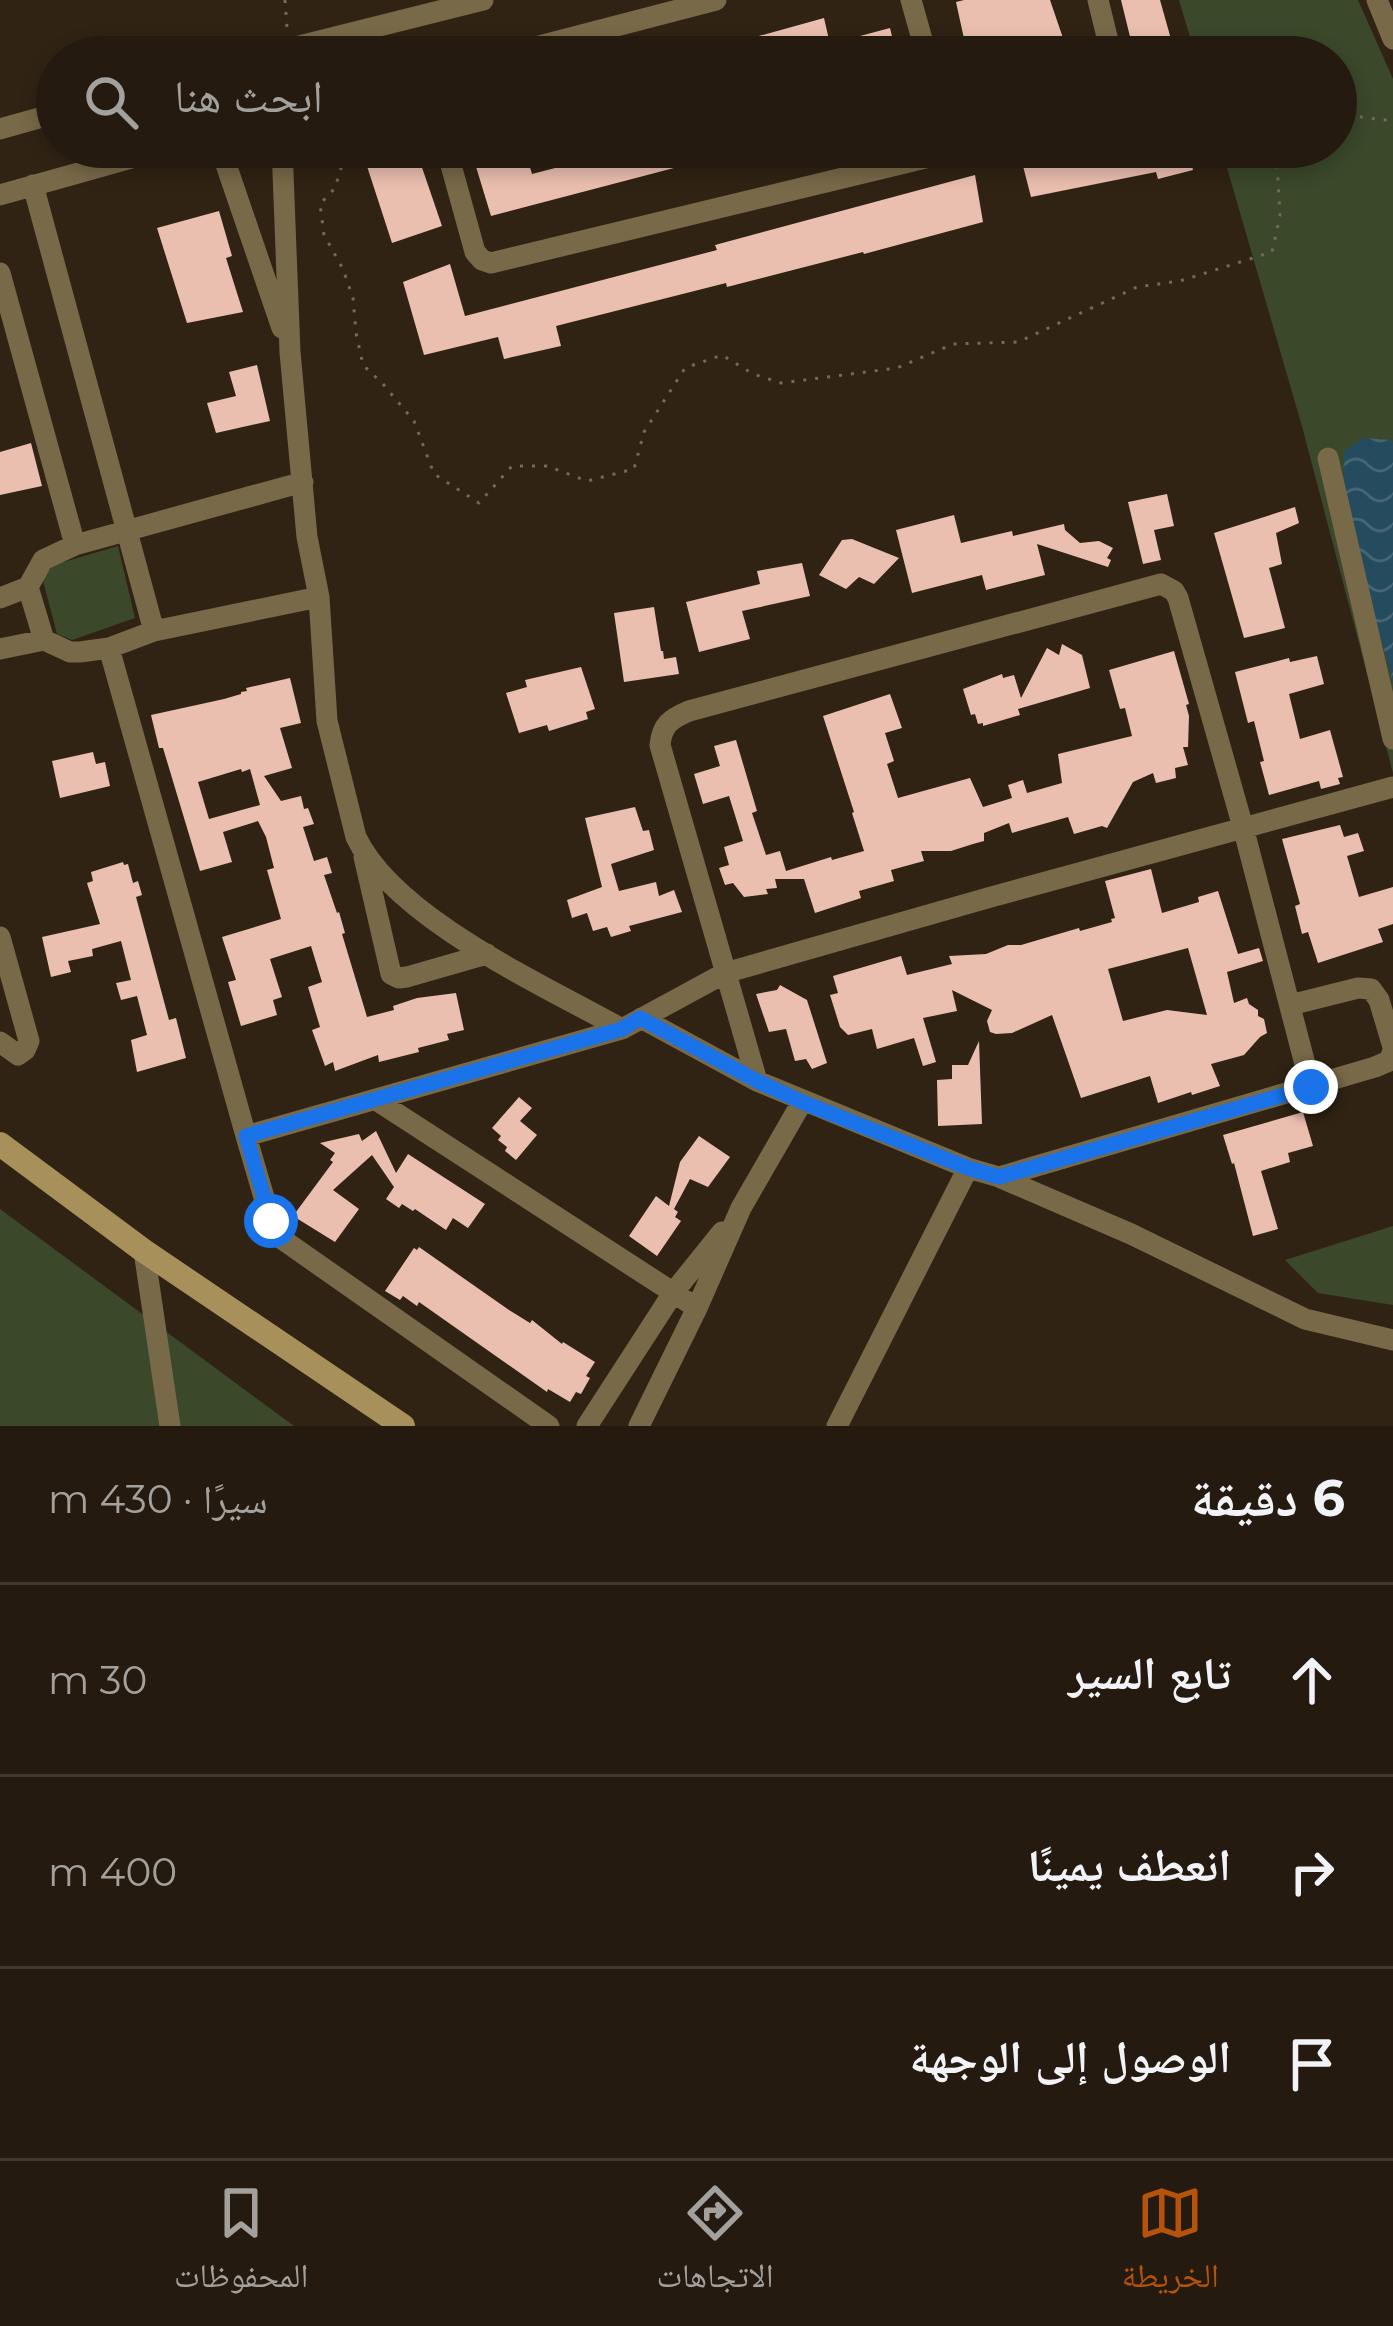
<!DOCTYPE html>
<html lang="ar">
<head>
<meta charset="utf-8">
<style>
  :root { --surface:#241a0f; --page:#2c2318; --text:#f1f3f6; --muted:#a3a19e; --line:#41382f; --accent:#b45309 }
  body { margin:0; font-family:Montserrat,"Noto Naskh Arabic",sans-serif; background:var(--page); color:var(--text); direction:rtl }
  .stop { position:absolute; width:36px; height:36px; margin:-27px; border:9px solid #1a73e8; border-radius:50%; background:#fff }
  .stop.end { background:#1a73e8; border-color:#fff; box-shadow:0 3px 12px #0008 }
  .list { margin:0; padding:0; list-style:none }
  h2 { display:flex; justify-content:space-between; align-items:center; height:156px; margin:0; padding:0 48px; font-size:51px }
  h2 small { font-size:39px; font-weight:400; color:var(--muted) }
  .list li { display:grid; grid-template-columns:78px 1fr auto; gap:36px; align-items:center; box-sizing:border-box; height:192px; padding:0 48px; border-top:3px solid var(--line) }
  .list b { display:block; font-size:45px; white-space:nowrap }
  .list em { font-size:39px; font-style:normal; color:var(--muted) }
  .icon { flex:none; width:66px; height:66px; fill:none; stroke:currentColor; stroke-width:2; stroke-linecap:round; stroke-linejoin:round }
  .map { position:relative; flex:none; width:1393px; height:1426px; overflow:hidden; direction:ltr }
  .search { position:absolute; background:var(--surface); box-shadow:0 6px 18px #0003; left:36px; right:36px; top:36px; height:132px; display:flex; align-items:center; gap:30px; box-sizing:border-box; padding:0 42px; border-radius:66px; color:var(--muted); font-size:45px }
  .sheet { height:732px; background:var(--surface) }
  nav { display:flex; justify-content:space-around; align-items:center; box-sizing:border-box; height:168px; border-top:3px solid var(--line); background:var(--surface); font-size:33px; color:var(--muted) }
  nav a { display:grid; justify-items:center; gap:6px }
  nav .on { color:var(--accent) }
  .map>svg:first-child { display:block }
  .green { fill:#3b482a }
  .water { fill:url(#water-waves) }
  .building { fill:#ebbfaf; fill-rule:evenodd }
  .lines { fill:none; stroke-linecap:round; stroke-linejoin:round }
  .path { stroke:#75695c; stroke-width:3; stroke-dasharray:3 9; stroke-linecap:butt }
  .street { stroke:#786948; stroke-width:21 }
  .secondary { stroke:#a79059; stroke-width:24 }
  .route { stroke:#1a73e8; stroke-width:15 }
</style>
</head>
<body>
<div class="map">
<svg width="1393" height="1426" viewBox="0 0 1393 1426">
  <defs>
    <pattern id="water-waves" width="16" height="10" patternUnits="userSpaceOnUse" patternTransform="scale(3)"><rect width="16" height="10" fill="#254b5f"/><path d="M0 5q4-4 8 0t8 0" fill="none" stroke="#456575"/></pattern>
  </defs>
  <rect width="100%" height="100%" fill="#302314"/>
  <path class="green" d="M1179,0h179l35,79v694l-90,-343 -82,-283h115v-90h-140z
    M118,546l17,72 -63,22 -15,-6 -17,-65z
    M0,1209l294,217h-294z
    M1393,1226v79l-75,-12 -33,-33z"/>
  <path class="water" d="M1363,438l28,2 2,3v240c-19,-77 -54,-152 -49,-232z"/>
  <path class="building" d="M964,0h86l13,38 10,-2 5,21h-110l-12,-55z
    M1121,0h39l16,57h-41z
    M824,18l6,26 60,-16 7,29h-195l-1,-5z
    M399,147h16l27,79 -50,17 -28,-86z
    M470,147h54l8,27 104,-27h99v5l-244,64z
    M1093,147h95l5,23 -35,9 -2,-7 -125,25 -8,-31z
    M975,175l8,47 -119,32 -1,-2 -136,35 -1,-4 -170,43 5,20 -57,13 -6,-22 -74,18 -21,-73 47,-18 15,52 252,-66 -2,-5z
    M219,211l13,45 -6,2 17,54 -56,11 -30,-95z
    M257,365l13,56 -54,12 -9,-30 29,-7 -7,-24z
    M31,443l11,43 -42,9v-43z
    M1167,494l7,32 -20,4 7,30 -18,4 -15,-62z
    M1295,507l4,16 -23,10 6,31 -13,4 16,60 -41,10 -30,-105z
    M954,515l7,28 51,-12 1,5 51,-12 1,6 15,13 19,-2 14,7 -6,10 4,2 -3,7 -71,-23 8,31 -59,15 -4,-15 -70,18 -16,-63z
    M852,539l47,19 -25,26 -15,-7 -13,12 -27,-14 23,-35z
    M802,563l8,33 -68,15 8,28 -51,13 -13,-50 74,-18 -3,-13z
    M654,607l7,44h2l1,8 12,-2 3,17 -55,8 -10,-69z
    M1062,644l20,11 8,33 -72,21 2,6 -37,11v-3l-5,1 -3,-10 -4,1 -8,-26 39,-15 1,4 11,-3 7,23 26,-50 12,7z
    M1174,651l15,53 -3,1 3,11 -1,31h-5l5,18 -13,3 1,10 -20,5 -3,-10 -20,9 -26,46 -5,-2 -28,8 -6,-17 -56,16 -3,-10 -25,10v8l-11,3 -22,7h-30l3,10 -33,9 3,11 -35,10 2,7 -46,15 -11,-34h-29l2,9 -11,1 2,5 -24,3 -11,-14 -8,2 -6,-17 10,-3 -5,-18 19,-6 -14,-45 -26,8 -9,-30 26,-8 -6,-20 22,-6 21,71 -5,2 14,42 14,-4 6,20 45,-14 1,3 32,-9 -12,-38 2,-1 -31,-96 67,-22 12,34 -17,5 9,28 -7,3 11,34 72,-20 13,29 29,-9 -4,-13 15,-5 4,13 35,-10 -4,-29 74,-18 -7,-28 -5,1 -11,-39z
    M1317,656l7,28 -35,10 11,45 30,-9 13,47 -5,1 2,6 -19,5 -2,-8 -50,14 -9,-33 4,-1 -10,-40 -6,2 -13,-51 54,-14 1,4z
    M581,667l14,42 -9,3 2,7 -39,12 -2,-6 -28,8 -13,-40 21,-6 -2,-7z
    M290,678l11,45 -21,5 12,40 -28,8 17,25 20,-5 3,13 4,-1 6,16 -11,3 11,34 13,-4 5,16 -8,2 13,38 2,-1 6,21 -3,1 25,83 27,-7 -1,-4 24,-8 39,-5 8,37 -17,4 2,6 -31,8 1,4 -40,10 -1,-7 -43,16 -2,-9 -8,4 -13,-36 8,-3 -12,-40 14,-5 -11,-36 -41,13 12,38 -9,3 4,15 -36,11 -13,-44 8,-2 -14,-43 59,-18 -14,-49 7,-2 -8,-31 -8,-16 -35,11 9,30 -32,9 -37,-123h-4l-8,-33 73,-16 17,-5v-2l6,-1 -1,-3zM241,769l1,3 8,-3 10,36 -51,14 -11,-37z
    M93,752l3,12 9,-2 5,24 -50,12 -8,-37z
    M635,807l8,24 6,-1 5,20 -43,14 8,27 37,-9 3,14 15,-6 8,22 -53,14 2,5 -20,6 -4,-10 -14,4 -6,-18 -15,5 -5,-18 35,-13 -17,-69z
    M1340,825l4,12 14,-4 6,18 -17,5 12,41 34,-10v37l-15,5 5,13 -65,21 -10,-31 -6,2 -7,-28 5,-2 -18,-65z
    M123,862l1,3 4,-1 5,19 5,-2 4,14 -6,2 33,123 7,-2 10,40 -49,14 -6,-32 16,-5 -10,-39 -16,4 -5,-17 15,-3 -10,-39 -29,8 1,7 -25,5 3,11 -20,5 -9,-40 58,-13 -13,-41 6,-2 -2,-9z
    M1151,869l11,44 37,-11 -1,-5 20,-6 20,63 21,-6 4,13 -36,11 7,31 13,-5 2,6 9,6v6l6,3 3,14 -7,4 -16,18 -33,9 9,22 -28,9 -1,-3 -33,11 -8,-27 -69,22 -29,-83 -40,18 -16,1 -6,-2 -3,-11 5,-11 -40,-20 5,21 -34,7 13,44 -13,4 -9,-28 -37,11 -5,-20 -24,6 -8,-8 -10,-32 8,-2 -5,-17 68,-20 6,19 45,-11 -3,-8 37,-2 22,-9h13l58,-17 1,3 32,-9 -1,-3 4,-1 -10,-37zM1188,948l19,67 -40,-5 -44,11 -15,-52z
    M780,985l27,15 20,63 -15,6 -6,-10 -11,2 -9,-32 -17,3 -13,-38 21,-4z
    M979,1041l3,83 -44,2 -1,-46 15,-1v-14h16z
    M519,1097l13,11 -12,13 17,14 -21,25 -11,-9 2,-4 -9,-7 3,-4 -9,-8z
    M1303,1112l10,34 -25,7 2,9 -29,9 17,58 -25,7 -19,-73 -2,1 -9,-29z
    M376,1131l20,42 12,-19 77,50 -17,24 -15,-10 -7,12 -31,-21 -2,2 -11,-7 -3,4 -13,-9 8,-12 -22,-32 -39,35 26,19 -24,33 -42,-26 40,-54 -3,-2 5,-7 -15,-10 39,-9 3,7z
    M699,1136l31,21 -22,30 -18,-8 -16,30 4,3 -3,5 6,4 -24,35 -28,-20 27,-40 13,10 11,-44z
    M419,1247l90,63 21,13 2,-3 30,24 1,-2 32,20 -9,14 4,2 -9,16 -5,-2 -6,10 -22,-13 -1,3 -128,-90 -2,4 -14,-10 -3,4 -15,-9 29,-43 3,2z"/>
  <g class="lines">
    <path class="path" d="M285,0l2,28
      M1336,114l49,6 8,-4
      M330,147l12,18 -7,23 -15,16 4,31 19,34 10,29 3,35 7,32 20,19 31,37 20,53 45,29 33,-37h35l40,15 47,-12 10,-37 41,-64 37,-13 31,19 28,9 116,-15 56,-24 65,-2 119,-55 43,-6 92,-29 8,-36 -3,-53 4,-16"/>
    <path class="street" d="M911,0l16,57
      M1098,0l14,57
      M1377,0l16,39
      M255,57l228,-57
      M497,57l219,-57
      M0,129l57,-16
      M220,147l62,181
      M282,147l8,205 17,185 12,60 8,124 29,116c38,81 189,149 266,192
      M446,147l29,105 7,8 9,3 480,-116
      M0,195l171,-48
      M0,273l75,272
      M1328,458l65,281
      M28,587l16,53
      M0,598l28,-11 15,-27 32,-15 228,-63
      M154,631l165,-34
      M109,648l137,488 25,85 8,16 270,189
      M0,649l44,-9 26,12h10l29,-4 45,-17 -121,-446
      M364,857l27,117 8,4 8,-1 80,-23
      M0,937l29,104 -4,9 -7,5 -18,-13
      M1290,1005l68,-17 13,1 8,11 14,47
      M641,1018l116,63 211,87 31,9 132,57 174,85 88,21
      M757,1081l-97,-336c2,-20 10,-26 29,-34l472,-127 13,7 4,7 65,229 68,260
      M376,1100l321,208
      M246,1136l376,-107 103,-56 266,-76 402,-110
      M999,1177l376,-110 14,-6 4,-10
      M144,1251l26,175
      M587,1426l86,-133 49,-61
      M639,1426l58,-118 44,-100 61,-106
      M837,1426l131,-258"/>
    <path class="secondary" d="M0,1144l144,107 259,175"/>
  </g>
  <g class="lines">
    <path class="route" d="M271,1221l-25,-85 376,-107 18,-11 117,63 45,21 166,66 31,9 312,-90"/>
  </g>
</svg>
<div class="stop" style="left:271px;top:1221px"></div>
<div class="stop end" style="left:1311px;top:1087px"></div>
<div class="search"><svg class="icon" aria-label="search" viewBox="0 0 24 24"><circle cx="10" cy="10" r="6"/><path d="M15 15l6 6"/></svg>ابحث هنا</div>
</div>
<section class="sheet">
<h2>6 دقيقة<small>سيرًا · 430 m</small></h2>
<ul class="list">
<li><svg class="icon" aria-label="ahead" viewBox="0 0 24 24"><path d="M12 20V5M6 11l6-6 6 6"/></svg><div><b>تابع السير</b></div><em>30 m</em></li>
<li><svg class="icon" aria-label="right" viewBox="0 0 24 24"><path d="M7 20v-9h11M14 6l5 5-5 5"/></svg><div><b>انعطف يمينًا</b></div><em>400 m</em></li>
<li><svg class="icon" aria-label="arrive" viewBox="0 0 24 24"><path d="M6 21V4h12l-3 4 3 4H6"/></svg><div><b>الوصول إلى الوجهة</b></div></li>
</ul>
</section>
<nav>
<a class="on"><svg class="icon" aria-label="map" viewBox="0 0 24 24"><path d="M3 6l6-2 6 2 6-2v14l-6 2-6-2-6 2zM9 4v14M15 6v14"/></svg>الخريطة</a>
<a><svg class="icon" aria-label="directions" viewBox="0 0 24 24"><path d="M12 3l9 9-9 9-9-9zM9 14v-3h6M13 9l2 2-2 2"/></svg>الاتجاهات</a>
<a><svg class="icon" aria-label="saved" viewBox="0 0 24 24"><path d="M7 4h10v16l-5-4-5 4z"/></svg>المحفوظات</a>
</nav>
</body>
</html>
